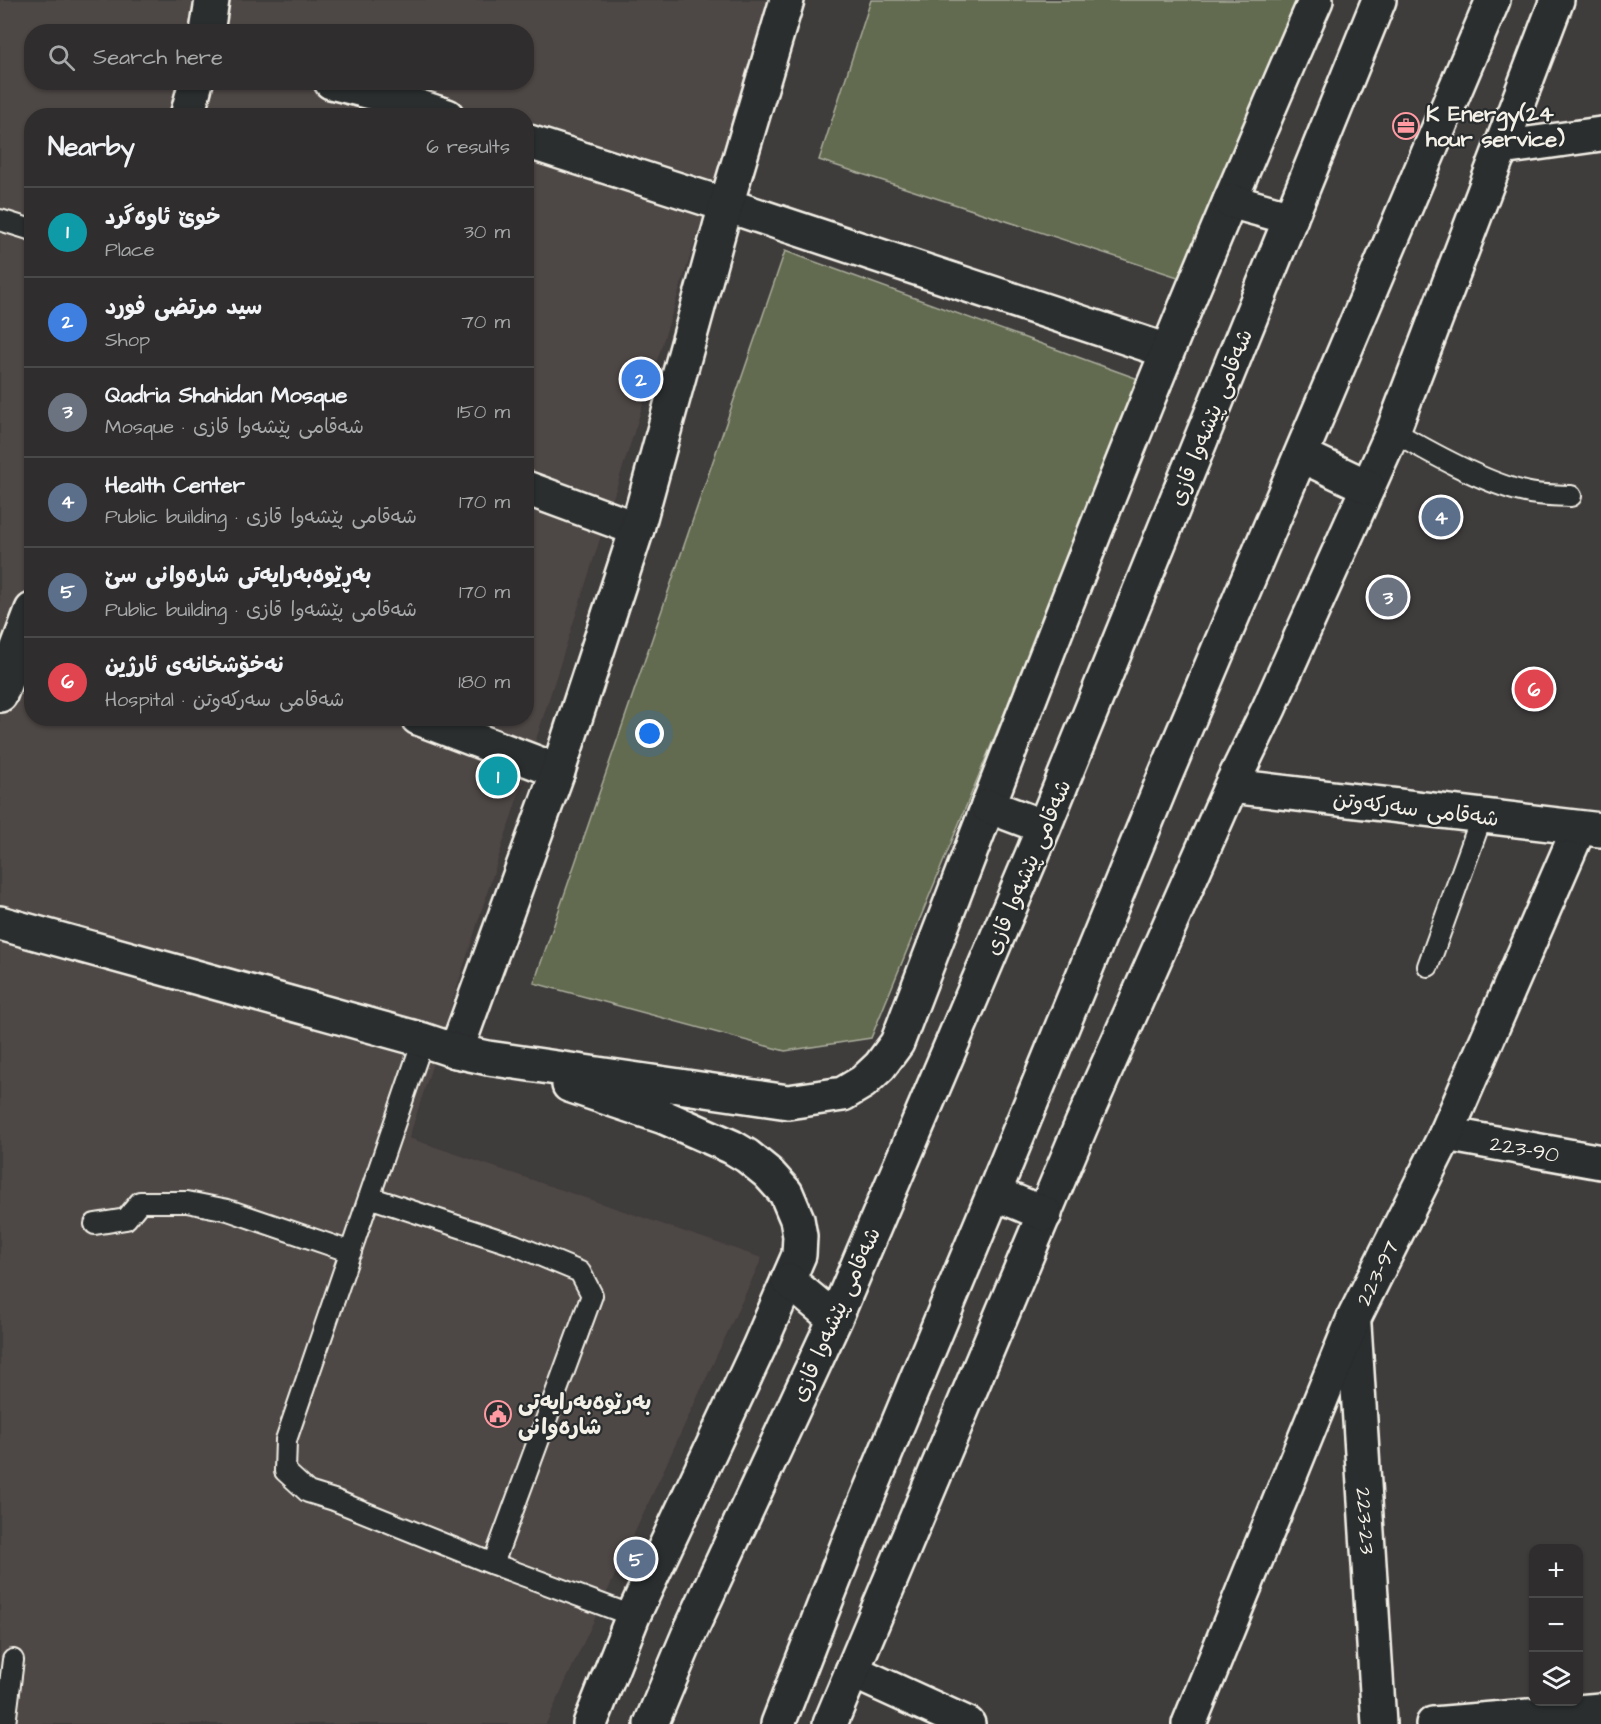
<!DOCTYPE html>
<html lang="en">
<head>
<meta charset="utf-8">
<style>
  :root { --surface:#2f2d2d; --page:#373535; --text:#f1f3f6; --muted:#a7a8aa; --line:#4a4949; --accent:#8bbbb9 }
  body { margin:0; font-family:"Architects Daughter","Playpen Sans Arabic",sans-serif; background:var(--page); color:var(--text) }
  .controls { position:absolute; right:18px; bottom:18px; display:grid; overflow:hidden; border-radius:12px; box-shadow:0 2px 4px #0004 }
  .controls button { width:54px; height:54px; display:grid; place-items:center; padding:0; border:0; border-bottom:2px solid var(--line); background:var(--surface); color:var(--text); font:30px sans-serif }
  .you { position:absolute; left:650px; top:734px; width:21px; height:21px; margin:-15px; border:4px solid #fff; border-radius:50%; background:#1a73e8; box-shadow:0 0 0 9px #1a73e833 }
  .badge { display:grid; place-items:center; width:39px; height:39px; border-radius:50%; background:var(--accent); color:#fff; font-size:20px; font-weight:700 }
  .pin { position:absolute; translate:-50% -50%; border:3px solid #fff; box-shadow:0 2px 6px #0006 }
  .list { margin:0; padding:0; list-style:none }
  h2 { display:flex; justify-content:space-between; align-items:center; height:78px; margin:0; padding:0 24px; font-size:26px }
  h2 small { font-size:20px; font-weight:400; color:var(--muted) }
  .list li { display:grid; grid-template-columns:39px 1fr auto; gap:18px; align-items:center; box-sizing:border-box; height:90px; padding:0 24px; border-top:2px solid var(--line) }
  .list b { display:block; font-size:22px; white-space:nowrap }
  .list p { margin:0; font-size:20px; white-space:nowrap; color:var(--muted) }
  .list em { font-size:20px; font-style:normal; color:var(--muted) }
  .icon { flex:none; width:33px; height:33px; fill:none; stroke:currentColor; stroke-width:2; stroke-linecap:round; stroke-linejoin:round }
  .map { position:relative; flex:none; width:1601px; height:1724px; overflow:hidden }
  .search { position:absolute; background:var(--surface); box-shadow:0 2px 4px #0004; left:24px; top:24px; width:510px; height:66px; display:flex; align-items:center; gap:15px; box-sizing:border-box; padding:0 21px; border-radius:24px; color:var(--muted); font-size:22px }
  .panel { position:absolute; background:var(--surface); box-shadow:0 2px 4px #0004; left:24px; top:108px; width:510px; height:618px; border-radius:24px }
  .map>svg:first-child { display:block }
  .built { fill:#4e4645; fill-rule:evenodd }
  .green { fill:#626a50; stroke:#abae9c; stroke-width:1.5 }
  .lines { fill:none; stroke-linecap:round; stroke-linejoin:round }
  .lane-casing { stroke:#f4f1e8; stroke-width:24 }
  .street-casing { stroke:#f4f1e8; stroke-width:38 }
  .secondary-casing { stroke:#f4f1e8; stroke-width:38 }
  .highway-casing { stroke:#f4f1e8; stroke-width:38 }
  .lane { stroke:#2a2d2e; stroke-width:20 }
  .street { stroke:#2a2d2e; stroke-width:33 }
  .secondary { stroke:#2a2d2e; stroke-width:33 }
  .highway { stroke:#2a2d2e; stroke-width:33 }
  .labels { text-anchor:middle; stroke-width:4.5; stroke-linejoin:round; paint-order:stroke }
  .poi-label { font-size:22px; font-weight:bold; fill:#f4f1e8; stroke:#2a2d2e; text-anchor:start }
  .street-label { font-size:22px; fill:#f4f1e8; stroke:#2a2d2e }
</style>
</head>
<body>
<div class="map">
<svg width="1601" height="1724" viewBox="0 0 1601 1724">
  <rect width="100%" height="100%" fill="#3f3c3c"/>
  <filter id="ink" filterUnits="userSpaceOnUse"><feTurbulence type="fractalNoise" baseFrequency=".0167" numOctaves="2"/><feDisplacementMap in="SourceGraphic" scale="12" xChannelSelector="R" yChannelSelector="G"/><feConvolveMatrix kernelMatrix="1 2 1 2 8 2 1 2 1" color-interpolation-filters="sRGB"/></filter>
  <g filter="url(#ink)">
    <path class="built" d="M0,0h772l-363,1138 353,120 -216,466h-546zM32,32h494v50h-494zM32,116h494v602h-494z"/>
    <path class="green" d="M871,0h427l-114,279 -365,-119z
      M785,251l356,129 -270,658 -86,13 -251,-68z"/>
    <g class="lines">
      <defs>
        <path id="lane" d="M0,220l32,10
          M1393,431c36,21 91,52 132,61 14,4 32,3 46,4
          M1428,966l54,-150
          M423,1040l-137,400 -1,31 23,21 26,8 159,64 140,52
          M369,1197l146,48 65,27 12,23 -99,269
          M95,1224l31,-5 14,-17h47l41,8 123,42
          M5,1724l8,-64"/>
        <g id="street">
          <path d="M207,32l5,-32"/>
          <path d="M331,82l52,13 64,21"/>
          <path d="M187,116l9,-34"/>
          <path d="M526,141l200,64 441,146"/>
          <path d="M1501,148l100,-14"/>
          <path d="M526,488l111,41"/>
          <path d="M0,695l32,-85"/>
          <path d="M418,718l140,53"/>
          <path d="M456,1051l102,-280 79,-242 89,-324 61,-205"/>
          <path id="s1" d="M1446,1134l155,28"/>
          <path id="s2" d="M1354,1325l25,399"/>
          <path d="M852,1671l116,53"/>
          <path id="s3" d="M1189,1724l165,-406 92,-184 133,-306"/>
          <path d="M1433,1724l168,-14"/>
        </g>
        <path id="secondary" d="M1231,786l370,44
          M0,923l423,117 33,11 32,7 300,44 55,-8 20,-12 17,-16 17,-23c108,-281 215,-563 332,-840 29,-68 57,-136 87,-203
          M569,1085l95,32 68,30 15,9 21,17 18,20 11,26 3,17 -1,19 -40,92 -126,269 -43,108
          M830,1724l251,-598 150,-340 38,-78 124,-277 164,-431"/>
        <path id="highway" d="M1230,201l61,17
          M1301,455l67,32
          M988,806l56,21
          M994,1193l51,21
          M788,1280l47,39
          M651,1724l37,-88 147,-317 209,-492 335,-827
          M778,1724l72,-185 144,-346 171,-417 328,-776"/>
      </defs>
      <use href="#lane" class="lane-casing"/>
      <use href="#street" class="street-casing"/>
      <use href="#secondary" class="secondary-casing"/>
      <use href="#highway" class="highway-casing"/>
      <use href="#lane" class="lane"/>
      <use href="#street" class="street"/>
      <use href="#secondary" class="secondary"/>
      <use href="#highway" class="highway"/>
    </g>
  </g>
  <defs>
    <symbol id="office-ring" viewBox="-11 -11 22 22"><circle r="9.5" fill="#2a2d2e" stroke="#ff9aa2" stroke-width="1.5"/><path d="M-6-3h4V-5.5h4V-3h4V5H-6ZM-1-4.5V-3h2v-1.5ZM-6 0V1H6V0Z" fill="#ff9aa2"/></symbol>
    <symbol id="civic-ring" viewBox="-11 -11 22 22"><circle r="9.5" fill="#2a2d2e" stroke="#ff9aa2" stroke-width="1.5"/><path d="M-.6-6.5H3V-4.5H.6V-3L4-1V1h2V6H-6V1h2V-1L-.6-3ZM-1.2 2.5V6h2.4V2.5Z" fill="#ff9aa2"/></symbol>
  </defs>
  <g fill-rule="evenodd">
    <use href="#office-ring" x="1391" y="111" width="30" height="30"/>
    <use href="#civic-ring" x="483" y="1399" width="30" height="30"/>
  </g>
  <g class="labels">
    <g class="poi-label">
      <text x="1426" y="121">K Energy(24<tspan x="1426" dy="25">hour service)</tspan></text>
      <text x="518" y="1409">بەرێوەبەرایەتی<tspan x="518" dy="25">شارەوانی</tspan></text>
    </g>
    <g class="street-label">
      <text transform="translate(1210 417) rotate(-68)" y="8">شەقامی پێشەوا قازی</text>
      <text transform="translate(1416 808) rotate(7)" y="8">شەقامی سەرکەوتن</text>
      <text transform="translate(1027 867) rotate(-67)" y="8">شەقامی پێشەوا قازی</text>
      <text dy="8" stroke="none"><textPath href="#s1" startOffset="80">223-90</textPath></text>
      <text dy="8" stroke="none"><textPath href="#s3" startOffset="489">223-97</textPath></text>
      <text transform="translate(835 1314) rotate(-66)" y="8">شەقامی پێشەوا قازی</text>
      <text dy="8" stroke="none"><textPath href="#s2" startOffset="196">223-23</textPath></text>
    </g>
  </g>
</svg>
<div class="controls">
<button>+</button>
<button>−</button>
<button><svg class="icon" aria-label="layers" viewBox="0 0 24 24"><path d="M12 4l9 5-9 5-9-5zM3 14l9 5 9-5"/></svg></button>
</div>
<div class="you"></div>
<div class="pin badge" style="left:498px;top:776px;background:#0f9aa8">1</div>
<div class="pin badge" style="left:641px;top:379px;background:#3f7fe0">2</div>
<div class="pin badge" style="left:1388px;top:597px;background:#6b7280">3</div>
<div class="pin badge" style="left:1441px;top:517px;background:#5c6f8a">4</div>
<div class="pin badge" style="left:636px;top:1559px;background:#5c6f8a">5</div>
<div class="pin badge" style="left:1534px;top:689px;background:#e0444e">6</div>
<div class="search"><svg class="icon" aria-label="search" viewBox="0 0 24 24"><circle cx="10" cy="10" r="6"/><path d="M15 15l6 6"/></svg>Search here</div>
<section class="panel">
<h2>Nearby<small>6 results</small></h2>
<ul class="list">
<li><span class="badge" style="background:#0f9aa8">1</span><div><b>خوێ ئاوەگرد</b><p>Place</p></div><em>30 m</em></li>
<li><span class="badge" style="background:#3f7fe0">2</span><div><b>سيد مرتضى فورد</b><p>Shop</p></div><em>70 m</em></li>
<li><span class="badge" style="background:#6b7280">3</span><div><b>Qadria Shahidan Mosque</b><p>Mosque · شەقامی پێشەوا قازی</p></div><em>150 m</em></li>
<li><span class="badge" style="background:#5c6f8a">4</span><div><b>Health Center</b><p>Public building · شەقامی پێشەوا قازی</p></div><em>170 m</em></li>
<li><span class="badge" style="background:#5c6f8a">5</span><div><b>بەڕێوەبەرایەتی شارەوانی سێ</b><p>Public building · شەقامی پێشەوا قازی</p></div><em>170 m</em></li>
<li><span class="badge" style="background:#e0444e">6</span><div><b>نەخۆشخانەی ئارژین</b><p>Hospital · شەقامی سەرکەوتن</p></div><em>180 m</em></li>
</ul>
</section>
</div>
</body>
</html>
